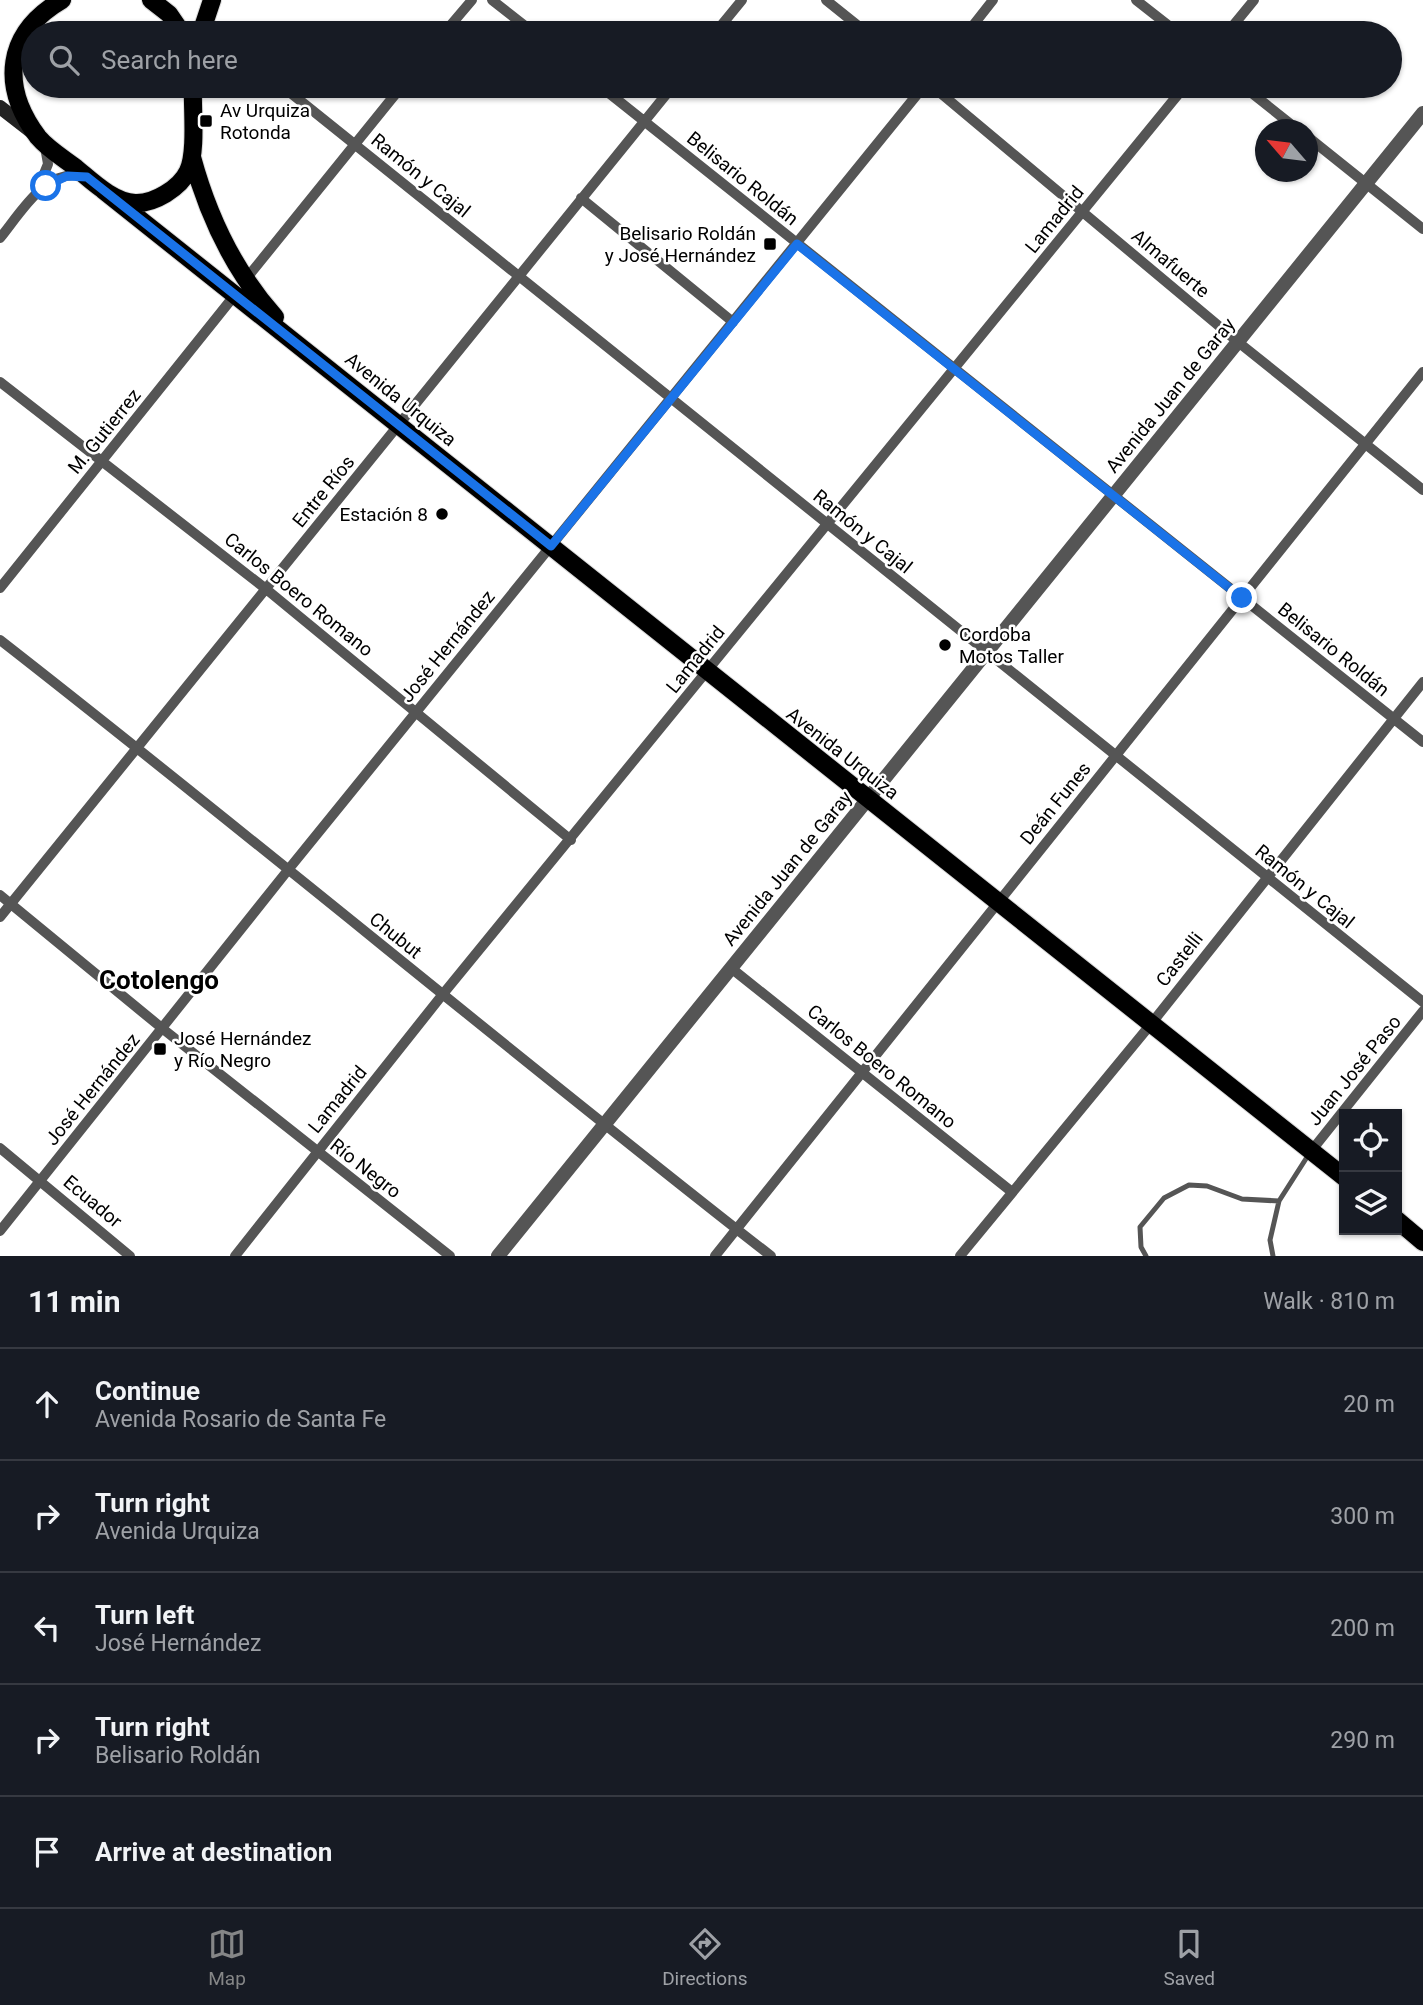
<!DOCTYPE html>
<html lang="en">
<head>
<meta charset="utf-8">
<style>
  :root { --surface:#171b24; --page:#20242c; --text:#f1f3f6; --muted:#9ea1a6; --line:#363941; --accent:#858687 }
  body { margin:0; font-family:Roboto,sans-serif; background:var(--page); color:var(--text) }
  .controls { position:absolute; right:21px; bottom:21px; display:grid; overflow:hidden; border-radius:0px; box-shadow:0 2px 5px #0004 }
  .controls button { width:63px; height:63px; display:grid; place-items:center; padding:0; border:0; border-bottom:2px solid var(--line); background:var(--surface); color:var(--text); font:35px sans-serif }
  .compass { position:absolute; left:1255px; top:119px; width:63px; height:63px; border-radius:50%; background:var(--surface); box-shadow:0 2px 5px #0004; rotate:298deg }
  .stop { position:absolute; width:21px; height:21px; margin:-16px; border:5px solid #1a73e8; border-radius:50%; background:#fff }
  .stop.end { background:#1a73e8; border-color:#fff; box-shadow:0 2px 7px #0008 }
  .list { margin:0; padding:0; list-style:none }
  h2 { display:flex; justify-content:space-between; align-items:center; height:91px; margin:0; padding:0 28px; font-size:30px }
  h2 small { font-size:23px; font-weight:400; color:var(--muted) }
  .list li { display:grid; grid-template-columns:46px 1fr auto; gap:21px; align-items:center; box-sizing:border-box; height:112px; padding:0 28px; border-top:2px solid var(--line) }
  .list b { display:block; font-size:26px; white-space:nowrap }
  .list p { margin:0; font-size:23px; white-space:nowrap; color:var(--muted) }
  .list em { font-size:23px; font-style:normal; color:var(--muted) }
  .icon { flex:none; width:38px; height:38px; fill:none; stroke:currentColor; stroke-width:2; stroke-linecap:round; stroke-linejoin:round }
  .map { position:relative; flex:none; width:1423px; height:1256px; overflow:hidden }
  .search { position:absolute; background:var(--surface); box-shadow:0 2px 5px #0004; left:21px; right:21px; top:21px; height:77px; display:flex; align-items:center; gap:18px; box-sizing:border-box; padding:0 24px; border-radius:38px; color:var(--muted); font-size:26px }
  .sheet { height:651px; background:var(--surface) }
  nav { display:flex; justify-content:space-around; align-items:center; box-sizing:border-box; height:98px; border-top:2px solid var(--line); background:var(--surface); font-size:19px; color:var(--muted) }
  nav a { display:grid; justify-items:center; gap:4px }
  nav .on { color:var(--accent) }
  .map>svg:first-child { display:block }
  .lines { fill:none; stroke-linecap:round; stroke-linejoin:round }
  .primary-casing { stroke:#dbdbdb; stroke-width:20 }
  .service { stroke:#555; stroke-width:5 }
  .minor { stroke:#555; stroke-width:10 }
  .tertiary { stroke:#555; stroke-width:14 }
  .secondary { stroke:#222; stroke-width:14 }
  .primary { stroke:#000; stroke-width:18 }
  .route { stroke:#1a73e8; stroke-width:9 }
  .poi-dot { fill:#000; stroke:#fff; stroke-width:2.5 }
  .labels { text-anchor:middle; stroke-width:5; stroke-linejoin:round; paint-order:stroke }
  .poi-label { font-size:19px; fill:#000; stroke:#fff; text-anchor:start }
  .street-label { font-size:19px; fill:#000; stroke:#fff }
  .district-label { font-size:26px; font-weight:bold; fill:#000; stroke:#fff }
</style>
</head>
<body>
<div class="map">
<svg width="1423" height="1256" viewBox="0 0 1423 1256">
  <rect width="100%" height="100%" fill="#fff"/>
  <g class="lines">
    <defs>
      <path id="primary" d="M62,0c-57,33 -62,86 -24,137 10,12 25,21 38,31 16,13 37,34 59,35 19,1 45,-15 53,-32 9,-19 4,-63 5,-85
        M151,0l18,14 13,19
        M201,33l11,-33
        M192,157c16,59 42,114 83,160
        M103,190l1241,987
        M1397,1220l26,22"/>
    </defs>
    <use href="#primary" class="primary-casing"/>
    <path class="service" d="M1279,1201l30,-47
      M1146,1256l-5,-9 -1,-20 24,-29 25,-13 18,1 35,13 37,2 -9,39 3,16"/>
    <path class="minor" d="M492,0l42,33
      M826,0l41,33
      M1136,0l42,33
      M444,33l28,-33
      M715,33l27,-33
      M967,33l26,-33
      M1227,33l27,-33
      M282,86l1141,916
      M600,86l823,656
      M932,86l306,256 185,148
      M1243,86l55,44
      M1308,137l115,92
      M37,191l11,-27 -3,-17
      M581,198l152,124
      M0,238c20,-24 45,-70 83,-62
      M246,279l156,-193
      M0,382l266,207 305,251
      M0,588l234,-292
      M0,640c259,202 512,414 771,616
      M0,895l163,134 287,227
      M0,917l673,-831
      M731,968l281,224
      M0,1148l130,108
      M1312,1150l111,-139
      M0,1231l288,-361 636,-784
      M235,1256l208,-262 742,-908
      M715,1256l708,-884
      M960,1256l191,-232 272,-342"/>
    <path class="tertiary" d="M498,1256l925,-1143"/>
    <path class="secondary" d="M0,107l32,25"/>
    <use href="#primary" class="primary"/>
  </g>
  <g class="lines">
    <path class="route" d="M46,186l21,-10 20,1 464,369 246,-302 445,354"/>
  </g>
  <g class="poi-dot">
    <rect x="199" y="114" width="14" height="14" rx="3.5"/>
    <rect x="763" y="237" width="14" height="14" rx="3.5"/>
    <circle cx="442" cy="514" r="7"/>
    <circle cx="945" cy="645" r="7"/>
    <rect x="153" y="1042" width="14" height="14" rx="3.5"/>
  </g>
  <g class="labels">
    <g class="poi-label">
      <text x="220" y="117">Av Urquiza<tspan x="220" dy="22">Rotonda</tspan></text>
      <text x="756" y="240" text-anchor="end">Belisario Roldán<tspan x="756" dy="22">y José Hernández</tspan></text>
      <text x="428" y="521" text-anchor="end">Estación 8</text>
      <text x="959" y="641">Cordoba<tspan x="959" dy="22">Motos Taller</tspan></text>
      <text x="174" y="1045">José Hernández<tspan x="174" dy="22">y Río Negro</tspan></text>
    </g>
    <g class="street-label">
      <text transform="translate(421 175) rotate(39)" y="7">Ramón y Cajal</text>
      <text transform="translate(743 178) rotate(39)" y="7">Belisario Roldán</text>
      <text transform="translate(1054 219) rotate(-51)" y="7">Lamadrid</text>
      <text transform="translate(1171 263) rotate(40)" y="7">Almafuerte</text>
      <text transform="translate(1170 395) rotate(-51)" y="7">Avenida Juan de Garay</text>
      <text transform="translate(401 399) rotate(39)" y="7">Avenida Urquiza</text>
      <text transform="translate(104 431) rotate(-51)" y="7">M. Gutierrez</text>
      <text transform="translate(323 491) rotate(-51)" y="7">Entre Ríos</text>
      <text transform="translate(863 531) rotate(39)" y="7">Ramón y Cajal</text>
      <text transform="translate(299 594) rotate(39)" y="7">Carlos Boero Romano</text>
      <text transform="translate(447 646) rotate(-51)" y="7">José Hernández</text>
      <text transform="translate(1334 649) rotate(39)" y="7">Belisario Roldán</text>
      <text transform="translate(695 659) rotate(-51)" y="7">Lamadrid</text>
      <text transform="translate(843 753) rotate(38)" y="7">Avenida Urquiza</text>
      <text transform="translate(1055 803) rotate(-51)" y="7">Deán Funes</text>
      <text transform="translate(787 868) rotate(-51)" y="7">Avenida Juan de Garay</text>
      <text transform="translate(1305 886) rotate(39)" y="7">Ramón y Cajal</text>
      <text transform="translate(396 935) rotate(39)" y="7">Chubut</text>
      <text transform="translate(1179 959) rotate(-52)" y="7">Castelli</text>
      <text transform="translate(882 1066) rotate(39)" y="7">Carlos Boero Romano</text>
      <text transform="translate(1354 1070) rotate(-51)" y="7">Juan José Paso</text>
      <text transform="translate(92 1089) rotate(-51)" y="7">José Hernández</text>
      <text transform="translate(337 1099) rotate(-51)" y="7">Lamadrid</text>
      <text transform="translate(366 1168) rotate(38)" y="7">Río Negro</text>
      <text transform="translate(93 1201) rotate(40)" y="7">Ecuador</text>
    </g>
    <g class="district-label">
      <text x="159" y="989">Cotolengo</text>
    </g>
  </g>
</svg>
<div class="controls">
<button><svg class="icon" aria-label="locate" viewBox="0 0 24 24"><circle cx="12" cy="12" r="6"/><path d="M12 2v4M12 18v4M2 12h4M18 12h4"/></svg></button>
<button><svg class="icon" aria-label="layers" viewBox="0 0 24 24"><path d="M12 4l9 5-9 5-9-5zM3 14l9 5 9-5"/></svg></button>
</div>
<svg class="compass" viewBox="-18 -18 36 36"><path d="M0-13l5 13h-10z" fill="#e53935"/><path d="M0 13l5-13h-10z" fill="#9ea1a6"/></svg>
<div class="stop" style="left:46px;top:186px"></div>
<div class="stop end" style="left:1242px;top:598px"></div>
<div class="search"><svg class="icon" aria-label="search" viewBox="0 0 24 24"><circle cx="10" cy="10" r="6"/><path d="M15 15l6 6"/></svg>Search here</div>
</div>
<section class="sheet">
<h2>11 min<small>Walk · 810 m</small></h2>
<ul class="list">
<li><svg class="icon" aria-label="ahead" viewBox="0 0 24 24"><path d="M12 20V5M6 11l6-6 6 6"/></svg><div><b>Continue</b><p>Avenida Rosario de Santa Fe</p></div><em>20 m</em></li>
<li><svg class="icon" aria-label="right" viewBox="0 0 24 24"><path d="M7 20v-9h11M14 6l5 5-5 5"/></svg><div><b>Turn right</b><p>Avenida Urquiza</p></div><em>300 m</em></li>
<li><svg class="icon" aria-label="left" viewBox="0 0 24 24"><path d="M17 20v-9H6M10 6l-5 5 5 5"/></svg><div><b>Turn left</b><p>José Hernández</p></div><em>200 m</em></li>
<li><svg class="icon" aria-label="right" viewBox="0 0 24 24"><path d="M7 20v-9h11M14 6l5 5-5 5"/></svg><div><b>Turn right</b><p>Belisario Roldán</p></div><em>290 m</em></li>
<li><svg class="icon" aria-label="arrive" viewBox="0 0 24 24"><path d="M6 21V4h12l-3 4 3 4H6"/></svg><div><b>Arrive at destination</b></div></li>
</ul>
</section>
<nav>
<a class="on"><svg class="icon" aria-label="map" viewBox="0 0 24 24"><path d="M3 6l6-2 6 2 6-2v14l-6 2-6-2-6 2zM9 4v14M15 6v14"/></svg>Map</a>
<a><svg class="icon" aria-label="directions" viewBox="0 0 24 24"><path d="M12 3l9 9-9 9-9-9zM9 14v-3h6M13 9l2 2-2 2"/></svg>Directions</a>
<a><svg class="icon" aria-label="saved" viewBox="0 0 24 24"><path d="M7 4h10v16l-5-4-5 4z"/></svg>Saved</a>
</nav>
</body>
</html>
